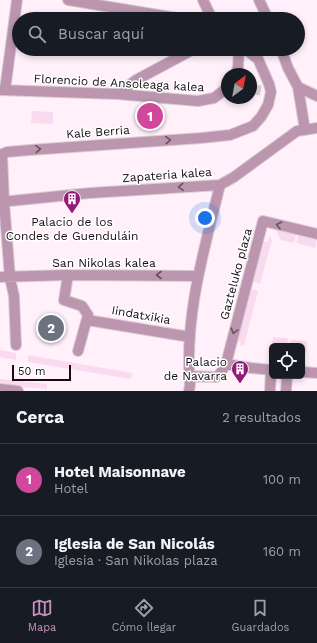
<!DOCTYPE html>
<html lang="es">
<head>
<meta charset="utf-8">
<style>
  :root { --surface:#171b24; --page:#20242c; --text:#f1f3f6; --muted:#9ea1a6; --line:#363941; --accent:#c791bd }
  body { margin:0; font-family:"Work Sans",sans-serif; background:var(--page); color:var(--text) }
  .controls { position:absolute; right:12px; bottom:12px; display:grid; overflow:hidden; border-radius:6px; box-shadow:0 2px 6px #0003 }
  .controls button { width:36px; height:36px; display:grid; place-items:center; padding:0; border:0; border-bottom:1px solid var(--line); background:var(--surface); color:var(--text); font:20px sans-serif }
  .compass { position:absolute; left:221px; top:68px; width:36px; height:36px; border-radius:50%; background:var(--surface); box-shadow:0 2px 6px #0003; rotate:32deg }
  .scale { position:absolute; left:12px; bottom:10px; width:59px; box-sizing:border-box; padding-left:4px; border:2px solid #150d12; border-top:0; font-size:11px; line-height:14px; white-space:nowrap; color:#150d12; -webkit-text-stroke:3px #fff; paint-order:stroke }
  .you { position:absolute; left:205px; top:218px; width:14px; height:14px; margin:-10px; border:3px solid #fff; border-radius:50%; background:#1a73e8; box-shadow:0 0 0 6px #1a73e833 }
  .badge { display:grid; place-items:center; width:26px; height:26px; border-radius:50%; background:var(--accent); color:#fff; font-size:13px; font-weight:700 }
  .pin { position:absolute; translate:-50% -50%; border:2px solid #fff; box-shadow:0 1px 4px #0006 }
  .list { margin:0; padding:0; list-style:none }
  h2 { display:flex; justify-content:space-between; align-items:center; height:52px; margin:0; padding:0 16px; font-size:17px }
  h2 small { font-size:13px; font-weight:400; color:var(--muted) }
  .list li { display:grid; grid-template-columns:26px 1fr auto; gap:12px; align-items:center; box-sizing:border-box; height:72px; padding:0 16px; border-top:1px solid var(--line) }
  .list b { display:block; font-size:15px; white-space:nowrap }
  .list p { margin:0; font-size:13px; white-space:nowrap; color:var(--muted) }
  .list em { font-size:13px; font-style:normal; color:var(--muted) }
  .icon { flex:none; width:22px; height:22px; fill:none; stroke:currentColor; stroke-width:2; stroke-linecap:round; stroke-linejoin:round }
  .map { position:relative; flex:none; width:317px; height:391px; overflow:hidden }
  .search { position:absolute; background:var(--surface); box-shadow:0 2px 6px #0003; left:12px; right:12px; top:12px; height:44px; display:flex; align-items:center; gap:10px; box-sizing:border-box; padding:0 14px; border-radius:22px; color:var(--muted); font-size:15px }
  .sheet { height:196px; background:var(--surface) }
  nav { display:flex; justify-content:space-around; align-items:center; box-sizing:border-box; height:56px; border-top:1px solid var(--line); background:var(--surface); font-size:11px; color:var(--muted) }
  nav a { display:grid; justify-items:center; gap:2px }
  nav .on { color:var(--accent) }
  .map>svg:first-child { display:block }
  .green { fill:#fadaee }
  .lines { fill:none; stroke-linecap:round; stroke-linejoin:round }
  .minor-tunnel { stroke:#dcced6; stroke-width:10; stroke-dasharray:10 5; stroke-linecap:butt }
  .minor-casing { stroke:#daccd4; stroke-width:12 }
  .minor { stroke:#bb96ae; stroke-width:10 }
  .oneway { stroke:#685260 }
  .labels { text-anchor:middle; stroke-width:3; stroke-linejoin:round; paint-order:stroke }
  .street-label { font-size:12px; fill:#150d12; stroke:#fff }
  .poi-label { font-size:12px; fill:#150d12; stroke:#fff }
</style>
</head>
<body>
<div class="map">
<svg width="317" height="391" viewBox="0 0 317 391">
  <rect width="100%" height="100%" fill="#fff0f9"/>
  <path class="green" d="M32,111l21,1v12l-22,-1z
    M275,228l21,6 -2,9 -13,-3z
    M264,231l1,2 -2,8 5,1 1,-6 3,4 -12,44 -9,-3z
    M299,234l18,5 -2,9 -19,-5z
    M249,289l9,2 -14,54 -4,1 1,-4 -4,-1 -2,9z
    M273,337l15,1 -1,8h-15z
    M291,340l16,1 -1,13 -4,-1v-7h-11z
    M0,350l16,3v7l-16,-3z
    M28,355l104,18 -1,6 -103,-17z
    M0,379l47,5v5l-47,-4z"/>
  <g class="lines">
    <path class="minor-tunnel" d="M251,89l20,3"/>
    <defs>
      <path id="minor" d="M68,0l115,19
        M203,0l9,19
        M259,0l9,19
        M281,49l7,19 10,19 7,43
        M236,74l2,-7 1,-18
        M298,87l19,9
        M0,90l117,4 81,7 16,-3 13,-10
        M5,90l12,-90
        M117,94l19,-14 58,-31
        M2,154l2,48 6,76 4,18 2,49
        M0,155l7,-3 23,-2 171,-12 29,-3 23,-9 8,-9 7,-12 3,-13 -2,-8 -11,-25 -13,-10
        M0,202l90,-9 130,-8 14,-8 63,-46 20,-3
        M68,275l-4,25 18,6 6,9 -10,36
        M0,277l68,-2 130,1
        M87,320l103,17
        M226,364l25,4 21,2
        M302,372l15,1
        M189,376l27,1 4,-3 6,-10 37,-143 54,13
        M0,389l18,2
        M189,391l1,-6c-6,-68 14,-135 30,-200
        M270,391l1,-21
        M286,391l1,-15"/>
    </defs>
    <use href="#minor" class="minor-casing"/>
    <use href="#minor" class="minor"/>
  </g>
  <defs><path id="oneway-chevron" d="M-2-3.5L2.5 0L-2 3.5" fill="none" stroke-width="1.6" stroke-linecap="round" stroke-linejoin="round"/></defs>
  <g class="oneway">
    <use href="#oneway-chevron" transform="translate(168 140) rotate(-4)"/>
    <use href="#oneway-chevron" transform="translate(38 149) rotate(-4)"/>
    <use href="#oneway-chevron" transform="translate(181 187) rotate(176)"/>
    <use href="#oneway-chevron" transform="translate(279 225) rotate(-166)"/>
    <use href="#oneway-chevron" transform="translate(159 275) rotate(-180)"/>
    <use href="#oneway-chevron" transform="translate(234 331) rotate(105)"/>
  </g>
  <defs>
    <symbol id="building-pin" viewBox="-11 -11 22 30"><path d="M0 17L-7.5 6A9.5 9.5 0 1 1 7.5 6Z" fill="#931a77" stroke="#fff"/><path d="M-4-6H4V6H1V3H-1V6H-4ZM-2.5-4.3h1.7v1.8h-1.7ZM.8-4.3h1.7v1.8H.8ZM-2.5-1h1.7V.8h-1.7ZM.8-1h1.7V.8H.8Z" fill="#fff"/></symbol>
  </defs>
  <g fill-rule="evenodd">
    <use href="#building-pin" x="62" y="189" width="20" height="27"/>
    <use href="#building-pin" x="230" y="359" width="20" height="27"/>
  </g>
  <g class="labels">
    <g class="street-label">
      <text transform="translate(119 83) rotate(3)" y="4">Florencio de Ansoleaga kalea</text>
      <text transform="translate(98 132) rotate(-4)" y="4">Kale Berria</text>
      <text transform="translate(167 175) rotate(-4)" y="4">Zapateria kalea</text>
      <text x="104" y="267">San Nikolas kalea</text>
      <text transform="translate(236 274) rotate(-75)" y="4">Gazteluko plaza</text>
      <text transform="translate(141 315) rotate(10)" y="4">Iindatxikia</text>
    </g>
    <g class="poi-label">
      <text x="72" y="226">Palacio de los<tspan x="72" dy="14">Condes de Guenduláin</tspan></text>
      <text x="227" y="366" text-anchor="end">Palacio<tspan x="227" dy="14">de Navarra</tspan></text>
    </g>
  </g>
</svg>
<div class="controls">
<button><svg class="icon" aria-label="locate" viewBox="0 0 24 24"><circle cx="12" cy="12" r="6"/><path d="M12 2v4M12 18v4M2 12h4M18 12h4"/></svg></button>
</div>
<svg class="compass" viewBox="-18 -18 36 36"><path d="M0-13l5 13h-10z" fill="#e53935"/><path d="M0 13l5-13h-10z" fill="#9ea1a6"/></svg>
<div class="scale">50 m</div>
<div class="you"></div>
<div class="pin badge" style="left:150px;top:116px;background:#d1479c">1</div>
<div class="pin badge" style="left:51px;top:328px;background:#6b7280">2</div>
<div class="search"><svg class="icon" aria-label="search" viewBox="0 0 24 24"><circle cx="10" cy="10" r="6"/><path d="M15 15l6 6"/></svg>Buscar aquí</div>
</div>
<section class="sheet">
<h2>Cerca<small>2 resultados</small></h2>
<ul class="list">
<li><span class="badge" style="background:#d1479c">1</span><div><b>Hotel Maisonnave</b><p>Hotel</p></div><em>100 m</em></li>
<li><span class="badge" style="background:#6b7280">2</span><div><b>Iglesia de San Nicolás</b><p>Iglesia · San Nikolas plaza</p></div><em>160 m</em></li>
</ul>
</section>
<nav>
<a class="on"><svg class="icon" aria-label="map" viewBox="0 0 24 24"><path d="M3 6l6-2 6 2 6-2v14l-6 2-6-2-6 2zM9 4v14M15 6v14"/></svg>Mapa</a>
<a><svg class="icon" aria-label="directions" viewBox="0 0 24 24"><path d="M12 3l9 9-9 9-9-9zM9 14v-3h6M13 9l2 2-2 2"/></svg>Cómo llegar</a>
<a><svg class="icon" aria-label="saved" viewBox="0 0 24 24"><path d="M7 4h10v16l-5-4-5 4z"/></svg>Guardados</a>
</nav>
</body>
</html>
